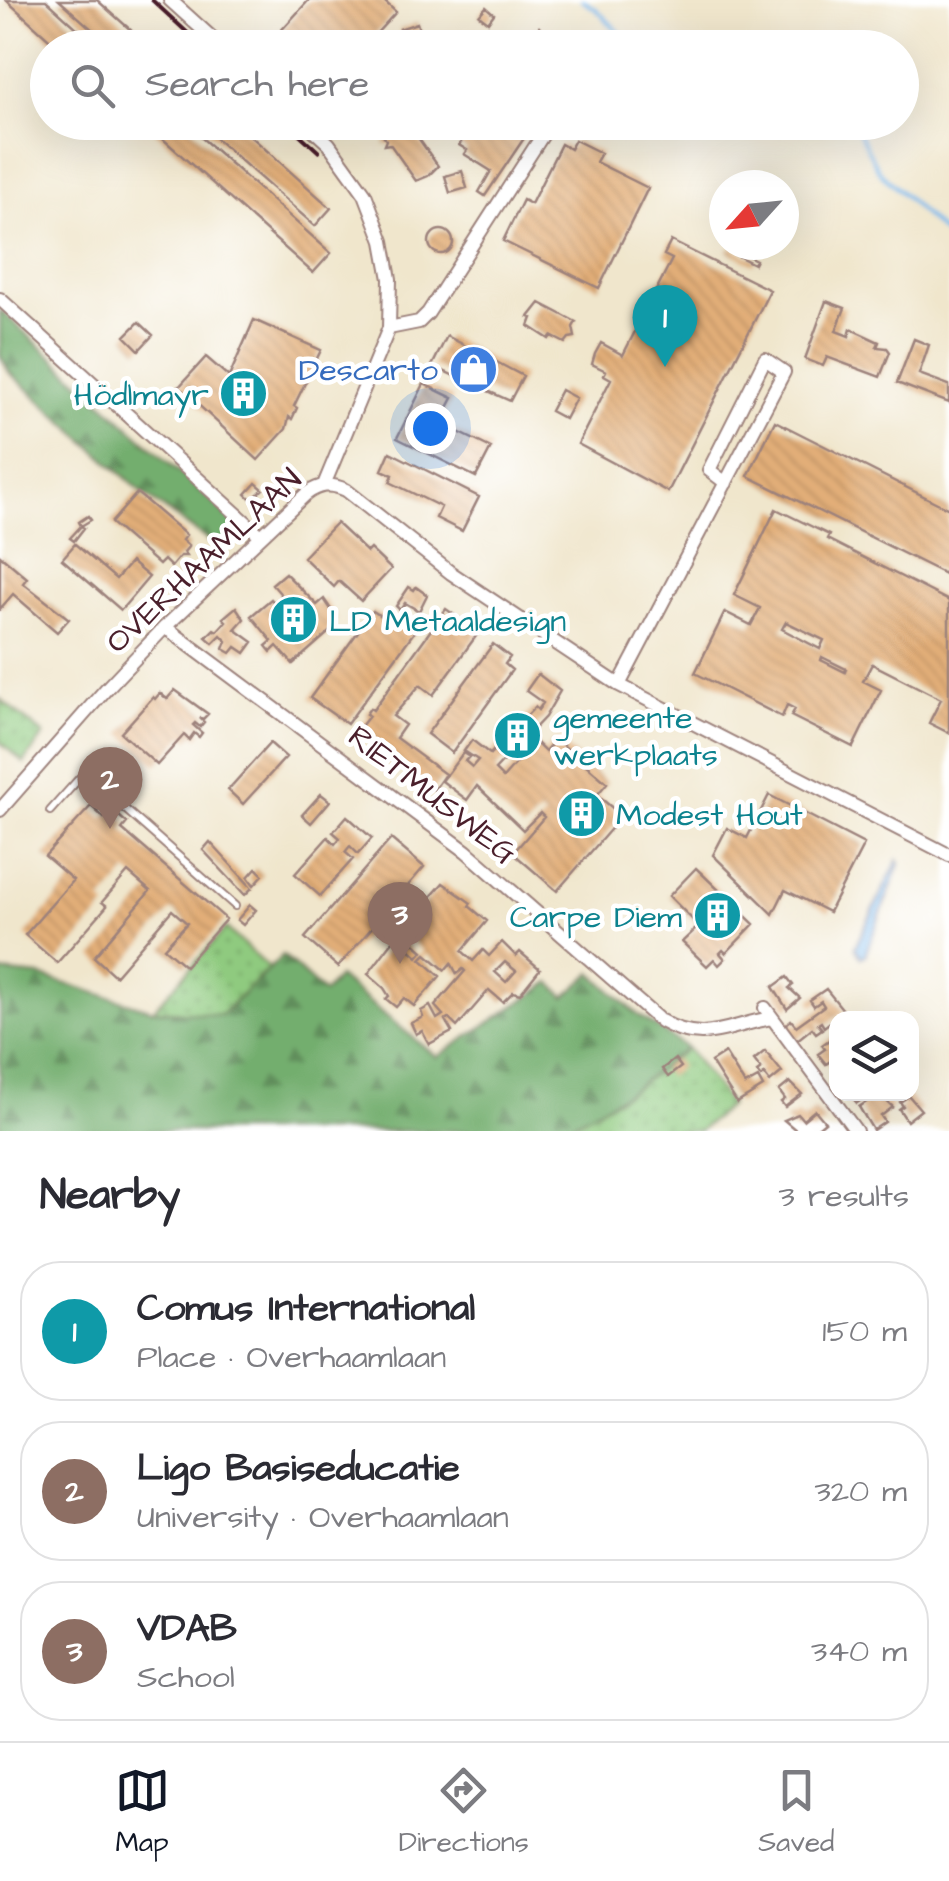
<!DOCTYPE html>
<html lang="en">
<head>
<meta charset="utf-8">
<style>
  :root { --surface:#fff; --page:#f7f7f7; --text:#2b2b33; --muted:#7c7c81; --line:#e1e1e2; --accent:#111827 }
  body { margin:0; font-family:"Architects Daughter",sans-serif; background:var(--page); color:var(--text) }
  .controls { position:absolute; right:30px; bottom:30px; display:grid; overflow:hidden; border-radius:20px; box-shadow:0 10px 40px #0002 }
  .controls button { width:90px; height:90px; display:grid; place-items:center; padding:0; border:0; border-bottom:2px solid var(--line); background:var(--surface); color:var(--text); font:50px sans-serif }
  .compass { position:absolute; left:709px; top:170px; width:90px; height:90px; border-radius:50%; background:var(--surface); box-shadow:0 10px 40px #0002; rotate:243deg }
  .you { position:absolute; left:430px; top:428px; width:35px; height:35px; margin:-25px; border:8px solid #fff; border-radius:50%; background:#1a73e8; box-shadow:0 0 0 15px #1a73e833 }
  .badge { display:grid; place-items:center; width:65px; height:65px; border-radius:50%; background:var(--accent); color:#fff; font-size:32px; font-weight:700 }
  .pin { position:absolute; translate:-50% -82px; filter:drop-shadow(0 2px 5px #0008) }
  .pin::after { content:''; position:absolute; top:52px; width:35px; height:30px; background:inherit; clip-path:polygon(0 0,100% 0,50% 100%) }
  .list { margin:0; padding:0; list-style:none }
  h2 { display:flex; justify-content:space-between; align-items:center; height:130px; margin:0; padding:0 40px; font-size:42px }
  h2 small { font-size:32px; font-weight:400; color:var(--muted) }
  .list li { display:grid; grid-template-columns:65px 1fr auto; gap:30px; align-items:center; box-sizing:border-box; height:140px; margin:0 20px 20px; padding:0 20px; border:2px solid var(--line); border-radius:40px }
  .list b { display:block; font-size:38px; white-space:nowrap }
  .list p { margin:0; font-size:32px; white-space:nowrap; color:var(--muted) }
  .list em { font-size:32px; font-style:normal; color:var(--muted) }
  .icon { flex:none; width:55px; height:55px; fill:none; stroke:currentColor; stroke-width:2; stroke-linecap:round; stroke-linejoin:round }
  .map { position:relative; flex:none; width:949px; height:1131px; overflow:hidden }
  .search { position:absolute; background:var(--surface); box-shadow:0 10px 40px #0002; left:30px; right:30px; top:30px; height:110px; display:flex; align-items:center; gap:25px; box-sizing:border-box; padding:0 35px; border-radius:55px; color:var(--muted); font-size:38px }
  .sheet { height:610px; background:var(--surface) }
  nav { display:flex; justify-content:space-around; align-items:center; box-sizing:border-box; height:140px; border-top:2px solid var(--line); background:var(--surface); font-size:28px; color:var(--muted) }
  nav a { display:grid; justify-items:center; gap:5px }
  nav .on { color:var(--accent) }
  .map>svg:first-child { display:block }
  .grass { fill:url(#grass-dots); stroke:#6c7455; stroke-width:2.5 }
  .forest { fill:url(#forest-firs); stroke:#5e664c; stroke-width:2.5 }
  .water { fill:url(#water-ripples); stroke:#606b8b; stroke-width:2.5 }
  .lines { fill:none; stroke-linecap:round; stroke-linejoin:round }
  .stream { stroke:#77b7eb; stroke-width:4 }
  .building { fill:url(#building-back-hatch); fill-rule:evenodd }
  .lane-casing { stroke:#9d827c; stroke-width:10 }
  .street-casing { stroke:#9d827c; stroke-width:16 }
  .lane { stroke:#fff; stroke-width:6 }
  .street { stroke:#fff; stroke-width:12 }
  .rail { stroke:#4a1f2b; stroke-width:4 }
  .labels { text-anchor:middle; stroke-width:9; stroke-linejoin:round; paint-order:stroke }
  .shop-label { font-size:32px; fill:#366cbe; stroke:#fff; text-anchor:end }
  .culture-label { font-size:32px; fill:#0d838f; stroke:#fff; text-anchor:start }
  .street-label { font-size:32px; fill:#4a1f2b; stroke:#fff }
</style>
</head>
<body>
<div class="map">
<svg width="949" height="1131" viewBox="0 0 949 1131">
  <defs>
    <pattern id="grass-dots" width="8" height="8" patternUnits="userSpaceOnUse" patternTransform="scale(2.5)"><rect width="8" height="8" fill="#8fca7f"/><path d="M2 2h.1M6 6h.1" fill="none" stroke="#7dad6e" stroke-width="1.8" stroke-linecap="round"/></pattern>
    <pattern id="forest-firs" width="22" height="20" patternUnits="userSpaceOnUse" patternTransform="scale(2.5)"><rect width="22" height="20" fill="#73ae6e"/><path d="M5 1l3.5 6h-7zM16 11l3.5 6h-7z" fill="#608d5b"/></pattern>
    <pattern id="water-ripples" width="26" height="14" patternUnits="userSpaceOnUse" patternTransform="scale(2.5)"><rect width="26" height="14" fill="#77b7eb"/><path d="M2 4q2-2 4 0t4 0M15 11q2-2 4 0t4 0" fill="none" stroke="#6494bf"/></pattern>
    <pattern id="building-back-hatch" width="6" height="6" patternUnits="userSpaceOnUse" patternTransform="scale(2.5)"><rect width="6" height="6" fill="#e2ae78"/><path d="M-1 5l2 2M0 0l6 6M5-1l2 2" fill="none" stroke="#c39568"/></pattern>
  </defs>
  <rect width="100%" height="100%" fill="#fff"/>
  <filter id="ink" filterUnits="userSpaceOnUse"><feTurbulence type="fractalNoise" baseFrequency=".01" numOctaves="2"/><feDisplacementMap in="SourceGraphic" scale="20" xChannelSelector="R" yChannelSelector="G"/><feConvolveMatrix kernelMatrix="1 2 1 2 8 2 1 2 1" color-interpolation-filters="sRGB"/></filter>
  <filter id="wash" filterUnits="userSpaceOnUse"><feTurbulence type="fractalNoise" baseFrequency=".0048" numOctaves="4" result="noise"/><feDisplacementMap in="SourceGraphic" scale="40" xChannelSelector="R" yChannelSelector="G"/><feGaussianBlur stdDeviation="2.25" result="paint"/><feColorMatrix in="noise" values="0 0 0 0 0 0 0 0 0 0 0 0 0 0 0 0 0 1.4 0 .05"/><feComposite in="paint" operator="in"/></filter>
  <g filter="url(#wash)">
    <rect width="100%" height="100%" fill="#f0e6cc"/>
    <path class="grass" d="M0,699l44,36 -20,28 -24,-21z
      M226,928l43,40 -47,47 -69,-5z
      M687,1048l43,57 -31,26h-141l69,-38z"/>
    <path class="forest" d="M0,310l237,214 -17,25 -74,-53 -137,-124 -9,-17z
      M283,955l41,38 14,-16 99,80 114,-75 14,15 27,-24 45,41 50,34 -59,45 -70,38h-558v-159l40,4 113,34 68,5z"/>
    <path class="water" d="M898,860l2,4 -35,91 -4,2 -6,-10z"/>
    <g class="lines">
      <path class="stream" d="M582,0l14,9 39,39
        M853,122l26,49 70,68"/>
    </g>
    <g id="blocks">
      <path class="building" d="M6,0h40l53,48h-40z
        M59,0h38l54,48h-38z
        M309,0h74l13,12 -33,36h-72l-14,-13z
        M486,7l8,7 -6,8 -9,-7z
        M417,23l8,25h-20l-6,-19z
        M539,27l12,16 -4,5h-24z
        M267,32l9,8 -7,8h-14z
        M144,122h40l147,131 -18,20z
        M197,122h38l96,86 -16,18z
        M374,122h33l31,44 -10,10 -12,5 -26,-37 -6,1 2,-5z
        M474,122h61l-50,74 -6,-4 12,-21 -27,-17 3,-4 -8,-5z
        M575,140l26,13 -5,9 52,26 -49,100 -96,-47 20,-41 8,4 30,-60 9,5z
        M462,171l5,17 -17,5 -5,-17z
        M429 242a12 12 0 1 1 24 0a12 12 0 1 1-24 0Z
        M671,241l99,49 -102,202 -90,-48 33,-65 -7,-4 2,-4 -14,-7 3,-10 6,-11 22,12 49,-96 -8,-4z
        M730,247l26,13 -2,4 -26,-13z
        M826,301l19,7 -9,23 13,5 2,-7 28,13 -2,5 10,1 3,4 -10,25 -53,-20 -4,9 -18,-7z
        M540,303l36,19 -3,5 2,10 -6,1 -4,5 -14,-7 -2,3 -20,-13 3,-8 -3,-1z
        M254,320l67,30 -27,56 3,2 -5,11 -3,-2 -3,12 -28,31 -79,-73 27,-30 23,20z
        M139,322l14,13 -14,15 -14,-14z
        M447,336l76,40 -13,25 -78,-35z
        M914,339l15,6 -10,29 30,11v18l-52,-20z
        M424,384l29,14 -13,25 51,25 -15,29 -79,-39z
        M561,390l15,8 -11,21 -15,-8z
        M775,421l174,88v67l-201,-100z
        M390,452l89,45 -17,34 -26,-13 5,-11 -51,-25 3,-7 -11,-5z
        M256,483l7,6 -11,11 -6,-6z
        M137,493l49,42 -4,5 7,6 -5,6 2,4h-6l-9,11 -7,-7 -5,5 -48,-42z
        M776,509l53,26 -2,4 122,62v132l-20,-10 12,-24 -69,-35 -9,17 18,9 -28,57 -62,-31 4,-7 -8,-4 -5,12 -87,-44 30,-61 26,13 9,-17 -26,-13zM786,622l38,18 -4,9 -38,-20zM822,657l24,12 -1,3 -24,-12z
        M88,516l3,4 -10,6 3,2 -10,13 -4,-3 11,-12 -2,-4z
        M336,523l31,29 3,-3 21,20 -30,32 -22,-20 -5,6 -31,-30z
        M75,544l41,35 15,-17 18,15 -28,33 -59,-51z
        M0,555l27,23 -4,5 46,36 -12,13 -44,-38 -13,15z
        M285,573l32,32 7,-6 13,19 -4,4 3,4 -43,38 -16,-18 -6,6 -5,-6 6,-5 -21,-25 20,-17 12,14 8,-7 -19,-22z
        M409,587l5,3 2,-3 11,8 -8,16 -14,-8 -5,7 -4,-4z
        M236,607l8,12 -9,10 18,13 -8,11 -9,-6 -5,6 -7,-4 3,-8 -6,-6 -8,8 -7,-6 8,-8 3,2 9,-10 -3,-3z
        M446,609l33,23 -46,63 -13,-10 -27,31 12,9 -9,13 49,36 -11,16 -62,-45 2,-4 -16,-11 11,-14 -3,-2 4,-6 3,2z
        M373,611l15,10 4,-5 14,10 6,-8 8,6 -73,100 -37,-26z
        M493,644l17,13 -5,7 7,6 -60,83 -25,-19z
        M538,674l22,17 -15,26 -50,53 8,8 32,-36 10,10 11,-13 51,44 -10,12 25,21 -65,75 -44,-38 31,-36 -4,-4 -17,17 -46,-44 -10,14 -25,-19 21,-28 6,4 -4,4 7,6 6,-7 -14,-9 8,-11 18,14 45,-47 3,3 5,-7 -17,-12z
        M175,690l33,24 -5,5 -3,-1 4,4 -4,5 -5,-4 -2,2 9,8 -3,4 -5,-4 -5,7 -5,-5 -27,30 -36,-32 32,-36 2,2 5,-6 7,6z
        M270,743l16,14 -43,47 -15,-14z
        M321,794l9,7 -19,22 -9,-8z
        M769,795l95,49 -35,68 -44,-22 -12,24 -60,-59 14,-27 20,10z
        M91,806l13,12 8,-8 15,13 -5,6 104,90 -41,47 -21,-18 23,-25 -15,-13 -57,66 -21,-19 56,-66 -22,-19 -26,30 5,4 -50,57 -32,-28 48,-55 -28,-24z
        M347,816l25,22 -14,16 -8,-8 -5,6 8,7 -33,37 -25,-22 33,-37 7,7 5,-6 -7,-6z
        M391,839l33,28 -86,100 -33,-29z
        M210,842l42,46 -7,7 -42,-45z
        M256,868l7,7 -9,10 -6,-8z
        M696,868l58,56 -28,29 -3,-3 -3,3 5,6 -6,6 -5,-6 -7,7 -25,-24 17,-16 -30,-30z
        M443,883l28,20 -2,3 18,15 -25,30 11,10 10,-11 6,6 13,-14 14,14 4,-4 20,17 -20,25 -7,-2 -10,10 -14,-12 -32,37 -9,-9 -3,2 7,12 -23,12 -7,-13 -6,3 -5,-11 12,-6 -2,-6 9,-5 7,13 6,-4 -8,-9 30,-35 -2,-2 -6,5 -6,-11 -6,7 -19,-16 -5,5 19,17 -26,30 -10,-8 -8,9 -10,-8 3,-3 -5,-8 -16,-14 28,-37 22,20 5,-6 -16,-14 -4,4 -6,-5zM505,962l11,9 -10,11 -11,-10z
        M250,905l6,5 -13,15 -6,-5z
        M787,977l6,8 -4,3 11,10 -13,11 -14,-22z
        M826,989l18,22 -20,16 -3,-5 -3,2 4,5 -6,4 -4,-5 -16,13 -11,-16 6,-5 5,6 28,-20 -3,-5 -7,5 -4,-6z
        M836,1035v22l-10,7 -8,-10 7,-5 -3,-4z
        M765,1051l17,21 -12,10 -6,-8 -3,3 -4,-5 4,-3 -7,-9z
        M725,1053l20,32 13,-7 5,9 -26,16 -26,-41z
        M675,1059l6,8 -13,10 -6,-8z
        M790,1082l12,12 -17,13 -4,-5 4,-3 -6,-8z
        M849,1094h21l-13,9z
        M879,1094l14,13 -12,9 4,6 -12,8 -14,-23z
        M909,1096l12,14 -14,11 -8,-12 4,-3 -3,-4z
        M815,1110l10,12 -11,9h-17l-13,-11 14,-6 5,6z"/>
    </g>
  </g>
  <g filter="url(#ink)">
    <use href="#blocks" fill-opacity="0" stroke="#9d827c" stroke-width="2.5"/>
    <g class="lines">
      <defs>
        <path id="lane" d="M50,811l34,-38 151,133"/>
        <path id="street" d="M170,0l53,48
          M305,122l24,22 36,50 18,47 7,38 -1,49 -65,157
          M0,299l261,237
          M389,328l30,-6 9,-9 123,-191
          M165,627l301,224 191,167
          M619,685l165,-313 -19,-13 -56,111 17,13
          M0,810l107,-122 58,-61 141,-133c14,-10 24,-11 40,-4l105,83 168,112 330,170
          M765,1008l91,123
          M661,1021c43,25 67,4 111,-3"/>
      </defs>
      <use href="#lane" class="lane-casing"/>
      <use href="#street" class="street-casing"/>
      <use href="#lane" class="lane"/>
      <use href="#street" class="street"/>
      <path class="rail" d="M152,0l52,48
        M286,122l33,30"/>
    </g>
  </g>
  <defs>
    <symbol id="shop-disc" viewBox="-11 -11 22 22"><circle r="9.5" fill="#3f7fe0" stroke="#fff"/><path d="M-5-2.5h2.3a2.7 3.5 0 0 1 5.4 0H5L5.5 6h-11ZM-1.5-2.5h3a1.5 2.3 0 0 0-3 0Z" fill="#fff"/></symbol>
    <symbol id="building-disc" viewBox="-11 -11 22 22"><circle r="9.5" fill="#0f9aa8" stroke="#fff"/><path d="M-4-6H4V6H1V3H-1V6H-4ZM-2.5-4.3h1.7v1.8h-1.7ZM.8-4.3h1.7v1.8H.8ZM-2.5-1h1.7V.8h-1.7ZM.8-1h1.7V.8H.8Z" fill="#fff"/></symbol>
  </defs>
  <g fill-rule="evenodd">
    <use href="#shop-disc" x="446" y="342" width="55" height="55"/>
    <use href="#building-disc" x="216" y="366" width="55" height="55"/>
    <use href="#building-disc" x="266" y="592" width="55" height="55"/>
    <use href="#building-disc" x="490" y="708" width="55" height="55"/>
    <use href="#building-disc" x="554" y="786" width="55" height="55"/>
    <use href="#building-disc" x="690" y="888" width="55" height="55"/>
  </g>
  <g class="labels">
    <g class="shop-label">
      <text x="438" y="380">Descarto</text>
    </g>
    <g class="culture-label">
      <text x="209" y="405" text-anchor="end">Hödlmayr</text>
      <text x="329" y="631">LD Metaaldesign</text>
      <text x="553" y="728">gemeente<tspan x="553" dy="37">werkplaats</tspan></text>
      <text x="616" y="825">Modest Hout</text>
      <text x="682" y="927" text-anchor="end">Carpe Diem</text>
    </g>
    <g class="street-label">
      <text transform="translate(203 560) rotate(-43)" y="11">OVERHAAMLAAN</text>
      <text transform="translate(433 794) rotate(38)" y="11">RIETMUSWEG</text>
    </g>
  </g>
</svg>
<div class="controls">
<button><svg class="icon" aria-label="layers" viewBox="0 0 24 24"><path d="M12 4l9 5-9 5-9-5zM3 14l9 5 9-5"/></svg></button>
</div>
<svg class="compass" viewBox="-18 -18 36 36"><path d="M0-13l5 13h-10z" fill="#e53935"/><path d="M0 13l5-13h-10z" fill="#7c7c81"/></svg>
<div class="you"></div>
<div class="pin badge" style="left:665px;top:367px;background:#0f9aa8">1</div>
<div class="pin badge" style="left:110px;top:829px;background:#8d6e63">2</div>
<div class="pin badge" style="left:400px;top:964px;background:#8d6e63">3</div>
<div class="search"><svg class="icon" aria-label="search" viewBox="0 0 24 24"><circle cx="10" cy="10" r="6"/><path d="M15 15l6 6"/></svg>Search here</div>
</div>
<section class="sheet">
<h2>Nearby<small>3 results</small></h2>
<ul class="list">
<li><span class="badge" style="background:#0f9aa8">1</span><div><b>Comus International</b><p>Place · Overhaamlaan</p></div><em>150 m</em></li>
<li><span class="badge" style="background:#8d6e63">2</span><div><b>Ligo Basiseducatie</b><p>University · Overhaamlaan</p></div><em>320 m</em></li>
<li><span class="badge" style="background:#8d6e63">3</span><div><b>VDAB</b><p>School</p></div><em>340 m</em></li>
</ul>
</section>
<nav>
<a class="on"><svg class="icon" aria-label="map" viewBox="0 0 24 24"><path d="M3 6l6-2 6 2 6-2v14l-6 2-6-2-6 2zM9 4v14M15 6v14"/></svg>Map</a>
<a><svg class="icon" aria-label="directions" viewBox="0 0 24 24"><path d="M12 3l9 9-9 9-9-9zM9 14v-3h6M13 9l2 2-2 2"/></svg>Directions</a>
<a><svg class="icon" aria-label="saved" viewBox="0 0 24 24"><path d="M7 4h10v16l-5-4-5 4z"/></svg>Saved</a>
</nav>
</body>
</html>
